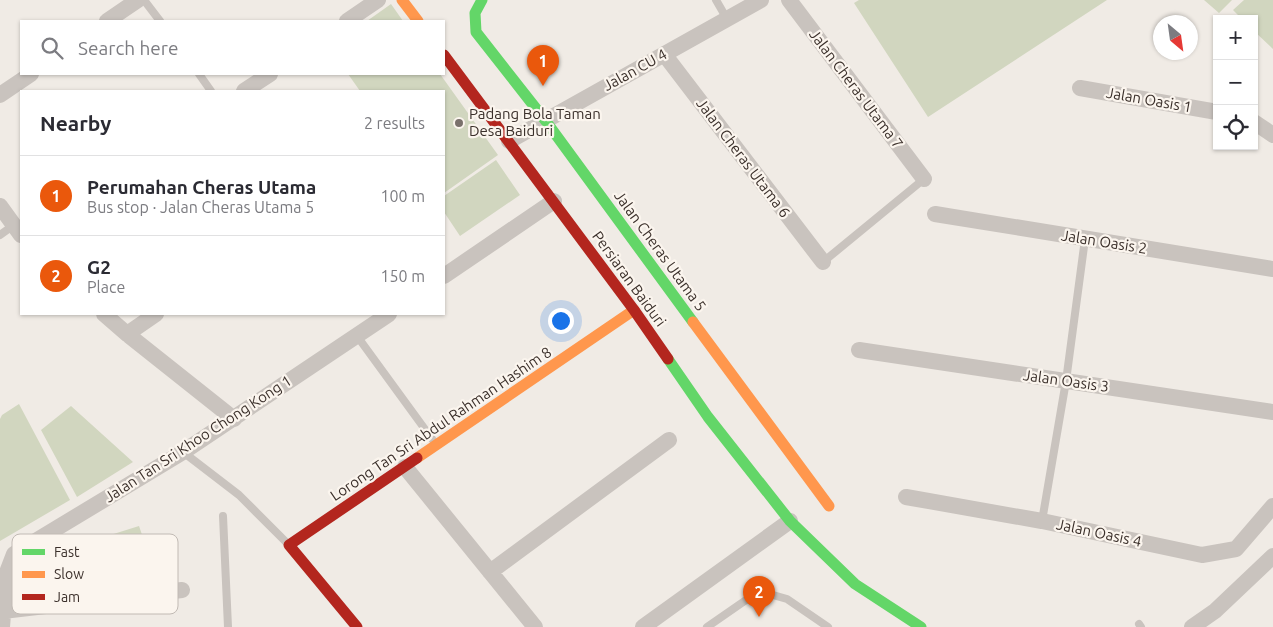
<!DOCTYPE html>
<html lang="en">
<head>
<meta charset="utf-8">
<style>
  :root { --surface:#fff; --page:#f7f7f7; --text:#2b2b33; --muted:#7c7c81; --line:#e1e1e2; --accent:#ea580c }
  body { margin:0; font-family:Ubuntu,sans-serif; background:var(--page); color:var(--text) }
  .controls { position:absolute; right:15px; top:15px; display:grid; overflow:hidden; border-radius:0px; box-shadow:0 1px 4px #0004 }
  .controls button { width:45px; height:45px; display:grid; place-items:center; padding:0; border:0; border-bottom:1px solid var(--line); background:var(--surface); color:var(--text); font:25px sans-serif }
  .compass { position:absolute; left:1153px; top:15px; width:45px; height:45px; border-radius:50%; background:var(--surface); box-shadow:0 1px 4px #0004; rotate:151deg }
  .you { position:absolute; left:560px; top:320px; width:18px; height:18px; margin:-12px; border:4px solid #fff; border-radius:50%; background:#1a73e8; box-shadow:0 0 0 8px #1a73e833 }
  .badge { display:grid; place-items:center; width:32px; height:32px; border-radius:50%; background:var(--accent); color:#fff; font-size:16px; font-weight:700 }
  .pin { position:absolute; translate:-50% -41px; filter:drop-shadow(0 1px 2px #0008) }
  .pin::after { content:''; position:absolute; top:26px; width:18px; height:15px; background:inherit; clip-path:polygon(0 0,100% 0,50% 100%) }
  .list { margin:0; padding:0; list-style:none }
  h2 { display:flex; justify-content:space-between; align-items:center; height:65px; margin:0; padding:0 20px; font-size:21px }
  h2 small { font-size:16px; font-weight:400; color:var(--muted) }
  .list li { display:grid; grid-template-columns:32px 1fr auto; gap:15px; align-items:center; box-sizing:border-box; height:80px; padding:0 20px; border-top:1px solid var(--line) }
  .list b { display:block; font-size:19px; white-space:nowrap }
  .list p { margin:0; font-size:16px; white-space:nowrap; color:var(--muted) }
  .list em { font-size:16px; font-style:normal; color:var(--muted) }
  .icon { flex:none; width:28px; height:28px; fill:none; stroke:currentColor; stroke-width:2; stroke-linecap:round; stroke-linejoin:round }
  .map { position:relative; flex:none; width:1273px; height:627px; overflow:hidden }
  .search { position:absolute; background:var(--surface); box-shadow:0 1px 4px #0004; left:20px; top:20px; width:425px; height:55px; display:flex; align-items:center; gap:12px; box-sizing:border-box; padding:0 18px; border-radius:0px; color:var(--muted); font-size:19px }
  .panel { position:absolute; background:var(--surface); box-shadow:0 1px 4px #0004; left:20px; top:90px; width:425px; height:225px; border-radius:0px }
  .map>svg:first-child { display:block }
  .green { fill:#d1d6bf }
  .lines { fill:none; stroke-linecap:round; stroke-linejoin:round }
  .lane { stroke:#c9c3be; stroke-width:8 }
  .street { stroke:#c9c3be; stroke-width:16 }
  .fast { stroke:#63d668; stroke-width:11 }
  .slow { stroke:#ff974d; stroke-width:11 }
  .jam { stroke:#b3261e; stroke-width:11 }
  .poi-dot { fill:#7a716c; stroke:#fbf5ee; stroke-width:2 }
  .labels { text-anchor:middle; stroke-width:4.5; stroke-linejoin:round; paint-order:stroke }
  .street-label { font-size:15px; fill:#3b302b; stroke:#fbf5ee }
  .poi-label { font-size:15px; fill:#3b302b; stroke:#fbf5ee; text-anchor:start }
  .key { fill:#fbf5ee; stroke:#c1bab4; stroke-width:1 }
  .key-label { font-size:14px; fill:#3b302b }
</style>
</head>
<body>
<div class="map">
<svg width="1273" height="627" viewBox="0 0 1273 627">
  <rect width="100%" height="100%" fill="#f0ebe5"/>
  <path class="green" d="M859,0h248l-179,117 -74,-114z
    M1204,0h28l-13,13z
    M1244,0h29v49l-19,-18v-12h-12l-9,-9z
    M391,4l12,17h-36z
    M348,74h92l58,81 -54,38v-102h-84z
    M496,160l24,35 -60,41 -16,-24v-16z
    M19,404l51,96 -70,41v-122l2,-4z
    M71,406l62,56 -56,35 -36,-67z
    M139,526l10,29 -50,16 -11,-29z"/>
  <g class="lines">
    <path class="lane" d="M144,0l16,21
      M716,0l11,19
      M199,74l12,17
      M0,235l14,-10
      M823,262l101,-83
      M357,336l78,107
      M183,452l56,43 49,49
      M223,516l5,111
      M1042,521l24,-140 19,-142
      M1139,624l2,3
      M707,627l52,-36 28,8 41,28"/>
    <path class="street" d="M789,0l135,179
      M107,21l31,-21
      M347,21l31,-21
      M664,54l159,208
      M1080,88l137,24
      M244,91l26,-17
      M0,95l31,-21
      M1254,122l19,13
      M509,141l252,-141
      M0,206l21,29
      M935,214l338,55
      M444,276l110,-75
      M104,314l23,20 107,85
      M127,334l29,-20
      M859,350l414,62
      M405,467l130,160
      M906,497l136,24 160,34 34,-6 37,-43
      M490,572l179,-132
      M3,611l179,-21
      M2,627l4,-52 8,-21 169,-102 206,-138
      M643,627l147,-106
      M1192,627l23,-16 58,-55"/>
    <path class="fast" d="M482,0l-7,13 1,19 69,88 148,202
      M668,359l40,58 82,104 65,63 66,43"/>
    <path class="slow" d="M402,0l16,21
      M693,322l136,184
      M417,458l217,-148"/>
    <path class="jam" d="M444,55l190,255 34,49
      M357,627l-68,-82 128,-87"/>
  </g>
  <circle class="poi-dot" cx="459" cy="123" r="5"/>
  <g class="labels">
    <g class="street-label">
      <text transform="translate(635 70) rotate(-29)" y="5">Jalan CU 4</text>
      <text transform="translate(856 89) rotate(53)" y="5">Jalan Cheras Utama 7</text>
      <text transform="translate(1149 100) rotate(10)" y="5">Jalan Oasis 1</text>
      <text transform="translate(743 158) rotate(53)" y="5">Jalan Cheras Utama 6</text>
      <text transform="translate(1104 242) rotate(9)" y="5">Jalan Oasis 2</text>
      <text transform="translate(660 251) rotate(54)" y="5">Jalan Cheras Utama 5</text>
      <text transform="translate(629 279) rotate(54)" y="5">Persiaran Baiduri</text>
      <text transform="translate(1066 381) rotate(8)" y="5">Jalan Oasis 3</text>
      <text transform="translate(441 424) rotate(-34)" y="5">Lorong Tan Sri Abdul Rahman Hashim 8</text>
      <text transform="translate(198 439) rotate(-33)" y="5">Jalan Tan Sri Khoo Chong Kong 1</text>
      <text transform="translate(1099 533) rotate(12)" y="5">Jalan Oasis 4</text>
    </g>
    <g class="poi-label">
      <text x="469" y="119">Padang Bola Taman<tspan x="469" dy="17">Desa Baiduri</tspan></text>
    </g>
  </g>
  <rect x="12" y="534" width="166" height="80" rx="8" class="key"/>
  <rect x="22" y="549" width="23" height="6" fill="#63d668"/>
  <rect x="22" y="571" width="23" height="7" fill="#ff974d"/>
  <rect x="22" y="594" width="23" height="6" fill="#b3261e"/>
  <g class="key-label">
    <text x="54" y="557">Fast</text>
    <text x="54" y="579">Slow</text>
    <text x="54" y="602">Jam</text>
  </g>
</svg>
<div class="controls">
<button>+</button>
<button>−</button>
<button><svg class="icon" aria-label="locate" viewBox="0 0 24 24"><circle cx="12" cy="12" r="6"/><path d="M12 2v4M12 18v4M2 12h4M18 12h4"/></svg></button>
</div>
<svg class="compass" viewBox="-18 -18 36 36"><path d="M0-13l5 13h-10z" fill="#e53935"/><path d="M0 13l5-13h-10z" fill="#7c7c81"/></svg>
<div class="you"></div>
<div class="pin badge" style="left:543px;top:86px">1</div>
<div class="pin badge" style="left:759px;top:617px">2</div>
<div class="search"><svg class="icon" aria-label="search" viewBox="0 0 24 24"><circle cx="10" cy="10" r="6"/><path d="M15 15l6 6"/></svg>Search here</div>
<section class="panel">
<h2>Nearby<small>2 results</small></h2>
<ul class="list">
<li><span class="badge">1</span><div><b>Perumahan Cheras Utama</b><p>Bus stop · Jalan Cheras Utama 5</p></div><em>100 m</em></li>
<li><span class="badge">2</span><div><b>G2</b><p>Place</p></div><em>150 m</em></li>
</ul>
</section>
</div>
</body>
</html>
